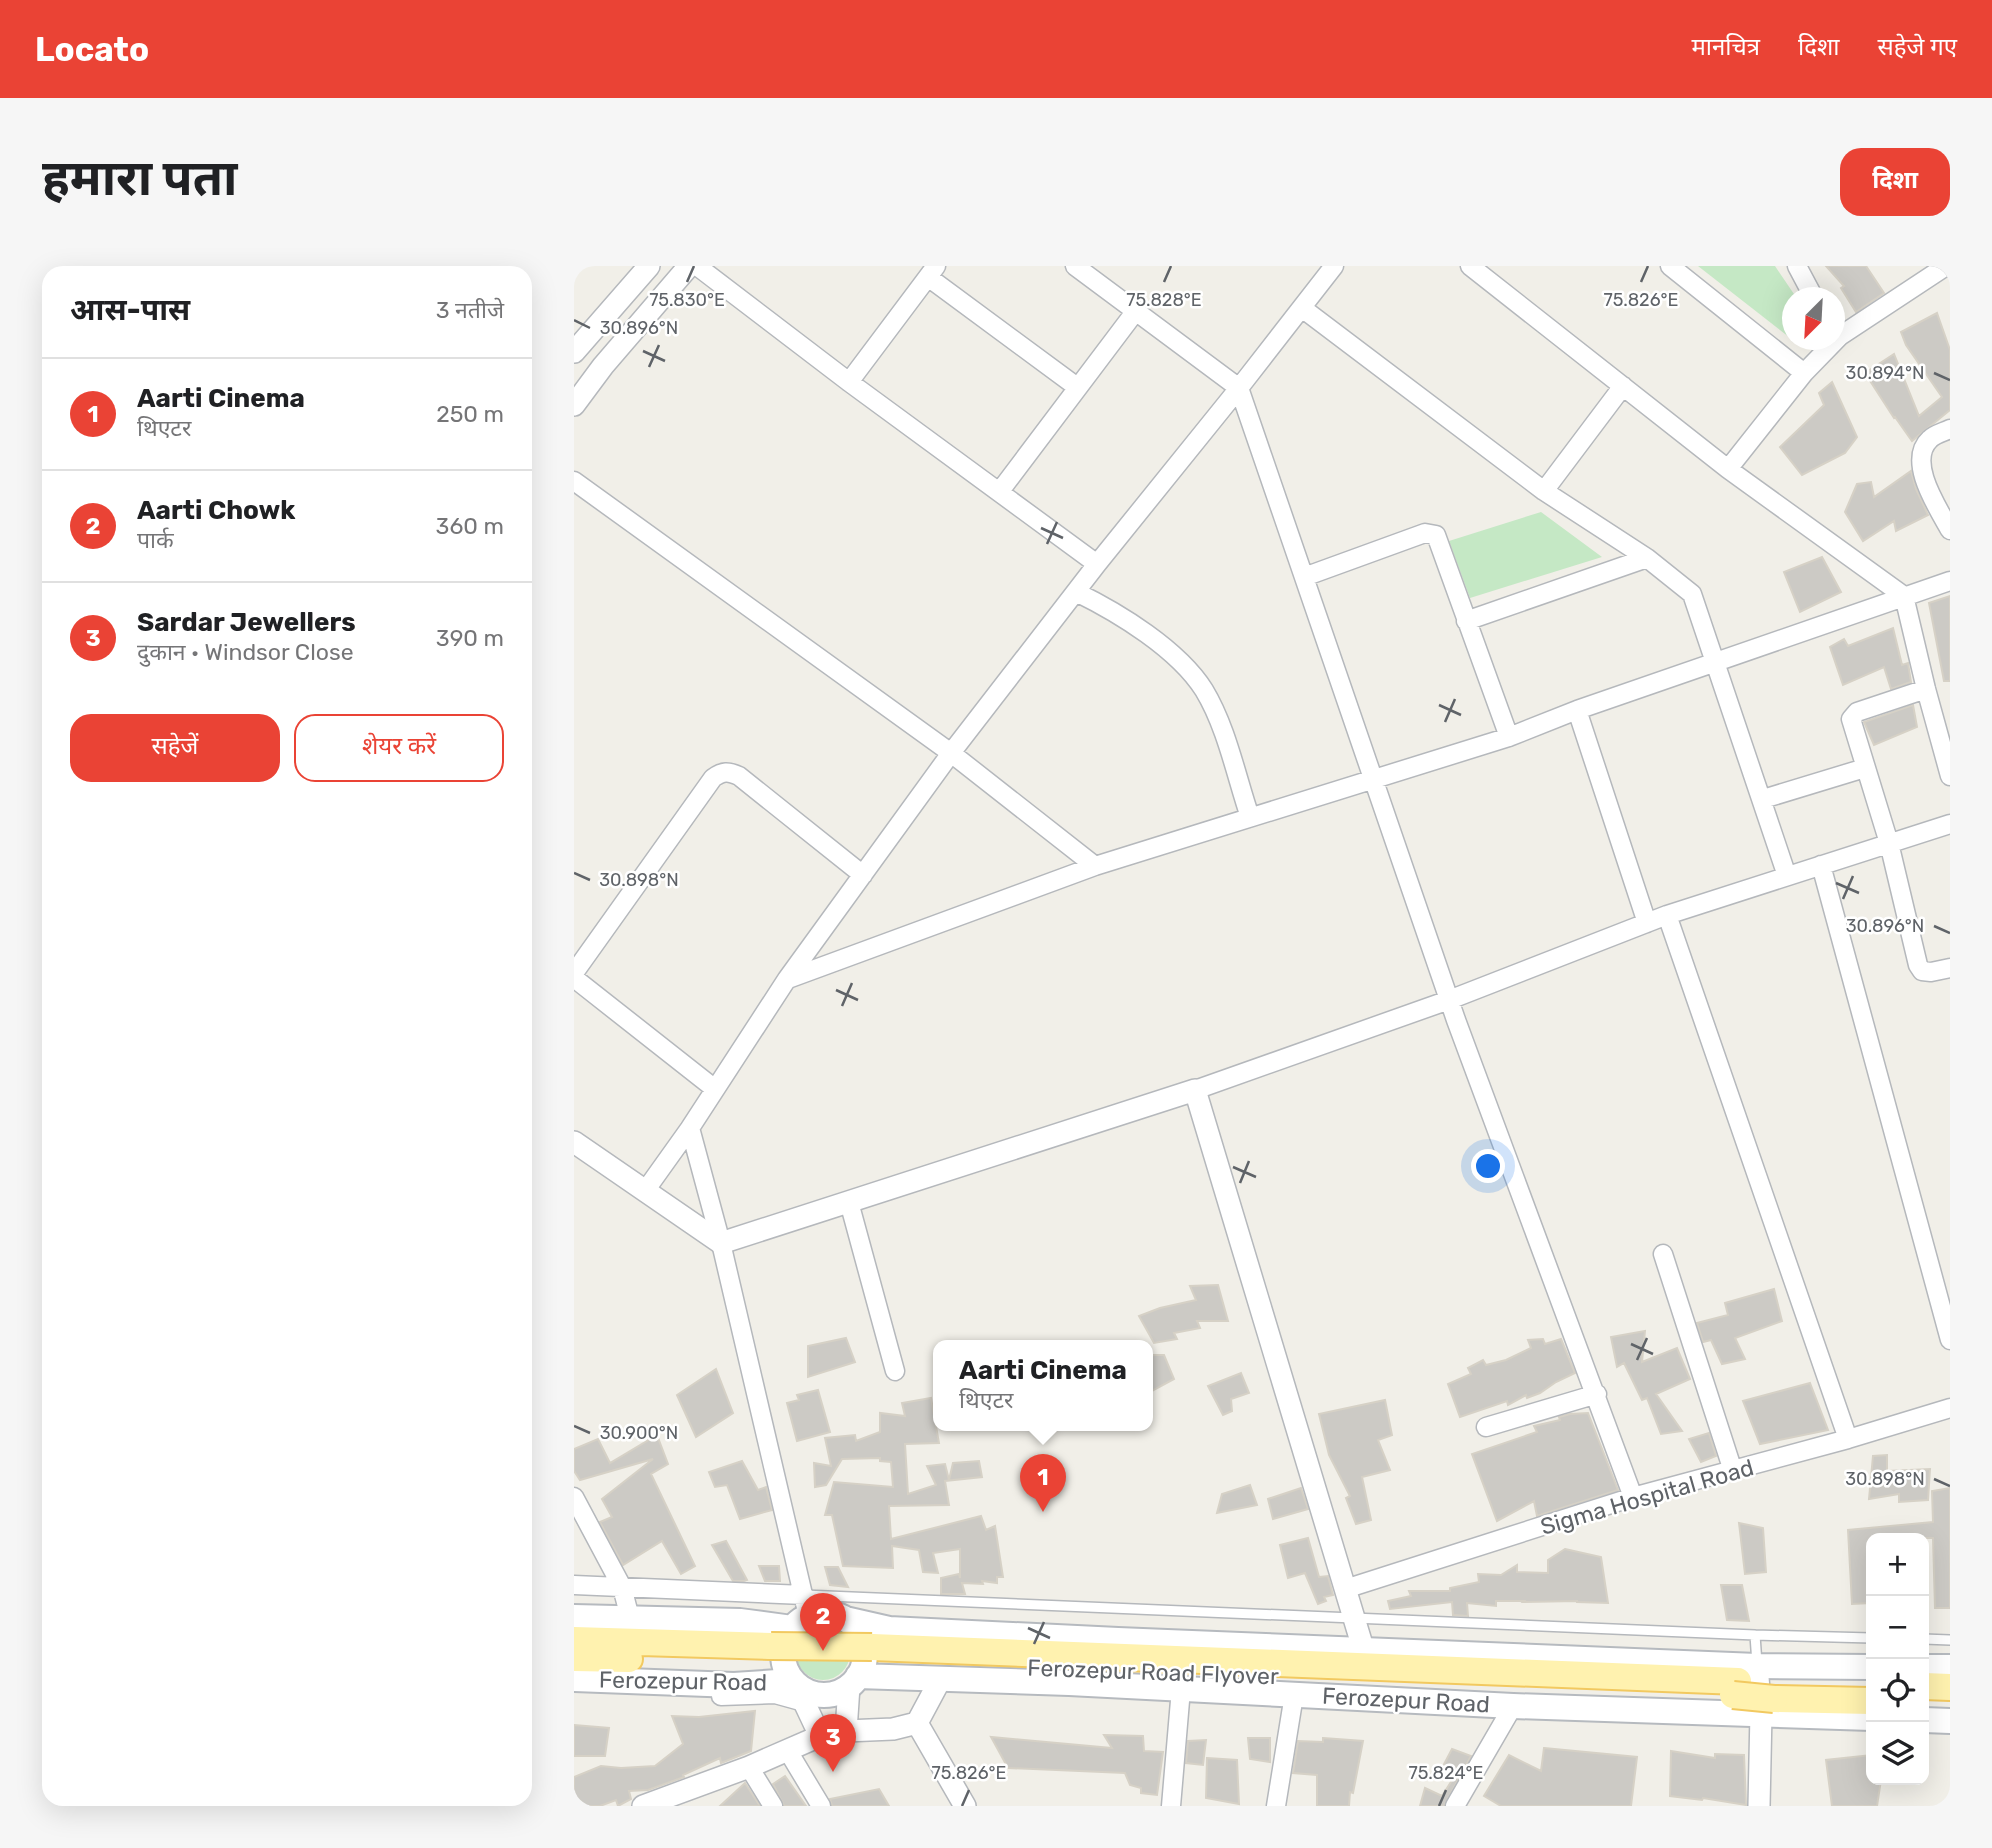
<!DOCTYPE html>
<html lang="hi">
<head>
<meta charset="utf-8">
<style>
  :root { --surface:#fff; --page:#f6f6f6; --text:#202124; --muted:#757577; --line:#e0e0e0; --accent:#ea4335 }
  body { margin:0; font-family:Rubik,"Noto Sans Devanagari",sans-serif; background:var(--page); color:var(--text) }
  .controls { position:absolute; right:21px; bottom:21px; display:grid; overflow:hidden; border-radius:14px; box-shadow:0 7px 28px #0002 }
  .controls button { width:63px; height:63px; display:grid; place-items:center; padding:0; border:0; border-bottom:2px solid var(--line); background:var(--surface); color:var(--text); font:35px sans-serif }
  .compass { position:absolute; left:1208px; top:21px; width:63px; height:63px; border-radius:50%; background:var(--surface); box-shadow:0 7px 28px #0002; rotate:204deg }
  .you { position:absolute; left:915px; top:901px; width:24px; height:24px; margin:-18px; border:5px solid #fff; border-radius:50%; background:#1a73e8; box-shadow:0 0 0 10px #1a73e833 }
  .badge { display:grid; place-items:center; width:46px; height:46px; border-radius:50%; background:var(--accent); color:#fff; font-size:23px; font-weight:700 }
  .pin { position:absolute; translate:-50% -58px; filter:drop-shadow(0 2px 4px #0008) }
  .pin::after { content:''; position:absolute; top:37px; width:24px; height:21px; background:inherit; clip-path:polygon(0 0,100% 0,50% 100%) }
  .popup { position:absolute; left:359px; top:1074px; width:220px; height:91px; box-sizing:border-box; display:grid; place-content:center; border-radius:14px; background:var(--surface); filter:drop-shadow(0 2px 5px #0005); font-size:23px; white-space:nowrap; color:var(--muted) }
  .popup b { font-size:26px; color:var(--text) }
  .popup::after { content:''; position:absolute; left:50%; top:100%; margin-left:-14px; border:14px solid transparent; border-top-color:var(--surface) }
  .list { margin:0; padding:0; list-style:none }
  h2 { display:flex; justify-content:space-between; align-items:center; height:91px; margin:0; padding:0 28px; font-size:30px }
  h2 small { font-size:23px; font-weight:400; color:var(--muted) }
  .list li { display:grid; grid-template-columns:46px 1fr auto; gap:21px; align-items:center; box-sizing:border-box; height:112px; padding:0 28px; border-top:2px solid var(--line) }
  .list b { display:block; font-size:26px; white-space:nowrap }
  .list p { margin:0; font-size:23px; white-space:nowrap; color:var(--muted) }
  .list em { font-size:23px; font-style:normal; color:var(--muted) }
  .actions { display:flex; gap:14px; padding:21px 28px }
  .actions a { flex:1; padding:16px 0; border:2px solid var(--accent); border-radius:21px; text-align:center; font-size:24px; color:var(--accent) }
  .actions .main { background:var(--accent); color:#fff }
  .icon { flex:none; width:38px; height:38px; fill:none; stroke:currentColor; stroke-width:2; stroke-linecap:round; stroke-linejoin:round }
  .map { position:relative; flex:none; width:1376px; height:1540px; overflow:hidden; border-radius:21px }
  header { display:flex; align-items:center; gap:42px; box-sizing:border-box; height:98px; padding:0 35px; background:var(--accent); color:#fff }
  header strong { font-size:33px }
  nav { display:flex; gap:38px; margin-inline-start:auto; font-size:24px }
  .intro { display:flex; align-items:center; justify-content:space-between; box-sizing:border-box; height:168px; padding:0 42px }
  h1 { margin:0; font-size:49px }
  .button { padding:18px 32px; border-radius:21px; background:var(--accent); color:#fff; font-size:24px; font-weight:700 }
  main { display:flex; gap:42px; padding:0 42px }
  aside { flex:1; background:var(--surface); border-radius:21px; box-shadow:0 7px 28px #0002 }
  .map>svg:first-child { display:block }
  .green { fill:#c5e8c5 }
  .building { fill:#cccac5; stroke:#d6d1c6; stroke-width:2 }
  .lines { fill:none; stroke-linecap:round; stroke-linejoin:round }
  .service-casing { stroke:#b5b8bc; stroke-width:12 }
  .minor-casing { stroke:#b5b8bc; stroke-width:21 }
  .tertiary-casing { stroke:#b5b8bc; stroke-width:24 }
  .secondary-casing { stroke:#b6babf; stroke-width:28 }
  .primary-casing { stroke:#f2c960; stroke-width:30 }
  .service { stroke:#fff; stroke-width:9 }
  .minor { stroke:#fff; stroke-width:18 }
  .tertiary { stroke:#fff; stroke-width:21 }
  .secondary { stroke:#fff; stroke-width:24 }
  .primary { stroke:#fff2af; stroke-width:26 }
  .primary-bridge-casing { stroke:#f2c960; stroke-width:30; stroke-linecap:butt }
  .primary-bridge { stroke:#fff2af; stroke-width:26 }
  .ticks { fill:none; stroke:#5f6368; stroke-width:2.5 }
  .labels { text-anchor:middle; stroke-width:5; stroke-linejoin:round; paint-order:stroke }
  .street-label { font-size:23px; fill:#5f6368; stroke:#fff }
  .ticks-label { font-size:18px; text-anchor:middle; fill:#5f6368; stroke:#fff; stroke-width:5; stroke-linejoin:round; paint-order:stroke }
</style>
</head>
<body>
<header>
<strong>Locato</strong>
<nav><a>मानचित्र</a><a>दिशा</a><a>सहेजे गए</a></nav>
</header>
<div class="intro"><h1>हमारा पता</h1><a class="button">दिशा</a></div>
<main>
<aside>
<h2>आस-पास<small>3 नतीजे</small></h2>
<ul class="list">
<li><span class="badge">1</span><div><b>Aarti Cinema</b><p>थिएटर</p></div><em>250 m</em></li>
<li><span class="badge">2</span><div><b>Aarti Chowk</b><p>पार्क</p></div><em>360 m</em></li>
<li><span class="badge">3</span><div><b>Sardar Jewellers</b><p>दुकान · Windsor Close</p></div><em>390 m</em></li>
</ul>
<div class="actions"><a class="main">सहेजें</a><a>शेयर करें</a></div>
</aside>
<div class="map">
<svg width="1376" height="1540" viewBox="0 0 1376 1540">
  <rect width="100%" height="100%" fill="#f1efe8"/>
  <path class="green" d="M1124,0h77l21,31 -4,1v42h3l-1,1z
    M967,246l61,45 -132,41 -21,-57z
    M222 1387a27 27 0 1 1 54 0a27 27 0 1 1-54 0Z"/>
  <path class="building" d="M1252,0h40l18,27 -28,19 -15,-24 3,-2z
    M1363,47l13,37v60l-38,31 -17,-24 -1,1 -29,-45 29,-19 25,62 23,-19 -36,-52 -5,-13z
    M1258,116l25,55 -12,16 -43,22 -22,-28 44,-42 -5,-12z
    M1337,205l5,18 12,26 -32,16 -2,-10 -31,20 -18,-29 12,-28 14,-2 3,15z
    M1248,291l19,35 -41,20 -16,-40z
    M1376,330v85h-6l-15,-78z
    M1319,362l9,37 6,-2 3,19 -20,7 -7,-22 -41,18 -13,-38 14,-8 4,7z
    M1339,439l4,22 -43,18 -10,-23z
    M644,1019l10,36h-31l3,7 -26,5 3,6 -23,4 -15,-27 21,-8 36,-8 -6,-14z
    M1200,1023l8,32 -47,17 10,21 -23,5 -11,-24 -8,2 -6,-19 31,-8 -3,-12z
    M1071,1065l-3,31 35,-14 13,31 -34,15 26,37 -21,3 -14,-36 -5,2 -18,-37 -7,4 -6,-30z
    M272,1072l9,24 -47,15v-31z
    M969,1073l2,5 16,-5 14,34 -19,9 -16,11 -13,5 -1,-3 -18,10 -1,-4 -47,16 -12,-33 23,-10 -3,-6 15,-8 3,5 20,-5 25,-12 -3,-8z
    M574,1089h16l10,24 -22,12z
    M142,1103l17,44 -37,24 -19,-42z
    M667,1107l8,20 -18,6 1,12 -9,4 -15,-29z
    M1236,1117l18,47 -68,14 -17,-43z
    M244,1124l12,42 -33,9 -10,-38 12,-3 -2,-5z
    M357,1132l8,45 -34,1 3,50 28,-9 -9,-19 18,-2 4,16 4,-17 26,-2 3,16 -37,4 4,24 -60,1 2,33 90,-23 5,14 9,-4 8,51h-6v6l-15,-2 1,3 -21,-1 3,11h-24v-16l18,-4 1,4v-29l-27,4 5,20 -15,-1 -4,-22 -27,-4 1,22 -50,-2 -11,-51h-7l9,-33 59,5 -2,-25 -11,-1v-3l-38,1 -16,26 -11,2 -1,-24 17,3 -6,-28 30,-3 1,6 24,-9v-19l25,3 -3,-13z
    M811,1134l7,35 -14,5 12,30 -28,7 9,43 -15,4 -10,-26 4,-2 -21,-41 -10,-41z
    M1014,1147l30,77 -81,26 -3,-15 -37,20 -25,-67 65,-22 -3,-6 26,-6 -1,-3 11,-3z
    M1135,1167l7,23 -15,6 -12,-23z
    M83,1169l11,29 -17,10 44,92 -14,8 -19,-33 -39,24 -23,-43 12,-5 -10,-18 51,-40 -73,21 -6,-9v-22l24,-10 12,24z
    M1313,1189v16l43,-2 -2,31 -29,2v-8l-30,5 4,-43z
    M168,1195l16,29 8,-3 6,23 -32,9 -13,-34 -12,2 -6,-15z
    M676,1219l7,20 -40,8 5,-19z
    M727,1222l7,21 -35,10 -5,-20z
    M1376,1222v120h-15l-2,-70h-62v65l-19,1 -4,-74 85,-8 -1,-31z
    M1165,1257l24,5 3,44 -21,2z
    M734,1272l11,39 9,-1 5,19 -9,2 2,4 -8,3 -13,-31 -17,5 -8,-33z
    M152,1275l21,39 -3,1h-11l-21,-36z
    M991,1283l36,8 7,46 -31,-1v-1l-54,1 1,-1h-28v5l-29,-3 1,13 -15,-1 -1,-13 -62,7 -2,-8 23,-5 -2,-5h41v-3l29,-6 -1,-8 23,1 16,-10v7l31,1v-13z
    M185,1300h20l1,15h-15z
    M251,1301h13l10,20 -18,-2z
    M1147,1319h21l7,36 -22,-1z
    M181,1445l-4,40 -30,12 -1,-5 -37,17 1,2 -36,13 -19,1 2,8 -13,7 -2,-6 -16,6h-26v-29l27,-11 20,2 34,-2 28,-22 -11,-28 27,1z
    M0,1459l35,3 -4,28h-31z
    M530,1469l39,1 1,15 19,1 -6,43 -16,-2v-5l-11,-3 -5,-12 -117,-5 -17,-31 121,11z
    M674,1472h22v24l-20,-3z
    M749,1472l40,3 -10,52 -3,-1 -1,14h-32v-31l-24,-2 5,-32 25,1z
    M632,1474l-3,25 -17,-2 2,-22z
    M970,1482l93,9 -6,49h-130l-17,-10 25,-41 32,16z
    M878,1483l19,7 -27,50h-24l5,-18 17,8 14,-22 -14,-6z
    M1097,1485l44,7v-4l29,1 2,50 -43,-7 -1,2 -32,-4z
    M1297,1489v25h10l-4,26h-45l-6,-46z
    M633,1492l30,2 2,44 -33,-6z
    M211,1510l21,30h-22l-11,-22z
    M171,1517l15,23h-40z
    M305,1523l10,17h-57l-2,-7z"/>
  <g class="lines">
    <defs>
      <path id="service" d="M230,1329l951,40
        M1350,1373l26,1
        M1183,1398l-2,-29 116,3"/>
      <path id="minor" d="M123,0l152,116 248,182
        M501,0l164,122 217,632 177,477
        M896,0l258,203
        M1096,0l134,107
        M1223,0l17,32
        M1372,0l-106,70 -36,37 -76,96 176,127 22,93 24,87
        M354,11l149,110
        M728,42l242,183 103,67 45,36 95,282
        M275,116l87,-116
        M1376,163c-6,3 -15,5 -20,10 -24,22 8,69 20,91
        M0,215l377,272 144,113
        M426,225l135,-179
        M970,225l79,-105
        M730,311l121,-44 11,2 73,202
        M502,326c43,21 102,57 128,98 23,38 32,86 46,127
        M892,355l181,-63
        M1352,423l-69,23 -6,7 38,124 29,122 4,6 9,1 19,-4
        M1003,444l70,213
        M1189,533l102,-31
        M1247,599l129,475
        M1093,649l181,524
        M0,707l139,-195c10,-7 15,-7 26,-2l124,99
        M0,712l141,111
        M214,713l307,-113 414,-129 68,-27 373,-129
        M621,824l254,-90 218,-85 283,-91
        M71,925l45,-63
        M275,936l46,169
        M1089,988l70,217
        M912,1161l111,-33
        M0,1231l48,90 8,31
        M0,1319l230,10
        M771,1323l288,-92 215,-58 102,-31
        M234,1350l-87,-373 -31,-115 97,-149 164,-226 146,-189 142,-176 95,-122
        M147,1430l54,-2 29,8
        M214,1485l33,55
        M175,1501l24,39
        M597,1540l10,-117
        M702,1540l18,-111
        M881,1540l58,-100"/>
      <path id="tertiary" d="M0,86l75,-86
        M0,139l29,-39 86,-100
        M0,876l147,101 474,-153 168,558
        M1183,1400l4,47 -2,93
        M228,1422l2,14 16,34
        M343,1457l48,83
        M272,1465l3,-45
        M69,1540l106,-39 71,-31 26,-5 47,-2 24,-6 23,-43"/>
      <path id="secondary" d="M209 1388a41 41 0 1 1 82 0a41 41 0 1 1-82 0Z
        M0,1351l166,4 52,7
        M271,1353l44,10 229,11 639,26 114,1
        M1350,1401h26
        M284,1410l211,7 444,23 358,12
        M0,1413l160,6 59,-4
        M1350,1454l26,1"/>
      <path id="primary" d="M0,1374l197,6
        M298,1381l866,34
        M0,1392l55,1
        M1350,1420l26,1
        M1200,1433l97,2"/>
    </defs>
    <use href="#service" class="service-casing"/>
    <use href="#minor" class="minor-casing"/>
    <use href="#tertiary" class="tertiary-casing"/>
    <use href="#secondary" class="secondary-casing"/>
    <use href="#primary" class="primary-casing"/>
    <use href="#service" class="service"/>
    <use href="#minor" class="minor"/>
    <use href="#tertiary" class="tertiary"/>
    <use href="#secondary" class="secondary"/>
    <use href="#primary" class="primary"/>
    <defs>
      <path id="primary-bridge" d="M197,1380l101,1
        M1159,1429l41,4"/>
    </defs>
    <use href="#primary-bridge" class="primary-bridge-casing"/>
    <use href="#primary-bridge" class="primary-bridge"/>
  </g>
  <path class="ticks" d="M113,16l7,-16M590,16l7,-16M1067,16l7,-16M0,54l16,8M69,85l22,10M75,101l10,-22M1360,107l16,7M467,262l22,10M473,278l10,-22M865,439l22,10M871,456l10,-23M0,607l16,7M1262,617l23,10M1269,633l10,-23M1360,660l16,7M262,724l22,10M268,740l10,-23M659,901l23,10M666,917l9,-22M1057,1078l22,10M1063,1094l10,-22M0,1160l16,7M1360,1213l16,7M454,1362l22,10M460,1378l10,-22M388,1540l7,-16M865,1540l7,-16"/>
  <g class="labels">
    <g class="street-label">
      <text transform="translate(1073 1231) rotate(-16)" y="8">Sigma Hospital Road</text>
      <text transform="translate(579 1406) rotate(2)" y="8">Ferozepur Road Flyover</text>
      <text transform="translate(109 1415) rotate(1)" y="8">Ferozepur Road</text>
      <text transform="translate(832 1434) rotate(3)" y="8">Ferozepur Road</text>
    </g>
  </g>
  <g class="ticks-label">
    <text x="113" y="40">75.830°E</text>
    <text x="1067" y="40">75.826°E</text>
    <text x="590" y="40">75.828°E</text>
    <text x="65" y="68">30.896°N</text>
    <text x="1311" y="113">30.894°N</text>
    <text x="65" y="620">30.898°N</text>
    <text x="1311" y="666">30.896°N</text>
    <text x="65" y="1173">30.900°N</text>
    <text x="1311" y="1219">30.898°N</text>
    <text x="395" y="1513">75.826°E</text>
    <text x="872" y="1513">75.824°E</text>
  </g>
</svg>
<div class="controls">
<button>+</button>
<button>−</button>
<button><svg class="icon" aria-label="locate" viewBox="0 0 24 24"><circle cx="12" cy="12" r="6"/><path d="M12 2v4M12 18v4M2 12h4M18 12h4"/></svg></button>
<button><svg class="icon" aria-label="layers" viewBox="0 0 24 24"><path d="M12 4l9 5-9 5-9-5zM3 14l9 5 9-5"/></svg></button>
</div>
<svg class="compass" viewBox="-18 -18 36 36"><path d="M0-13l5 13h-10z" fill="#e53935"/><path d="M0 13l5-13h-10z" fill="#757577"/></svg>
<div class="you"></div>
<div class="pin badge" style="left:469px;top:1246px">1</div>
<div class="popup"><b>Aarti Cinema</b>थिएटर</div>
<div class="pin badge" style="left:249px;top:1385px">2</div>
<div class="pin badge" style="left:259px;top:1506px">3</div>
</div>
</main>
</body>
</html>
